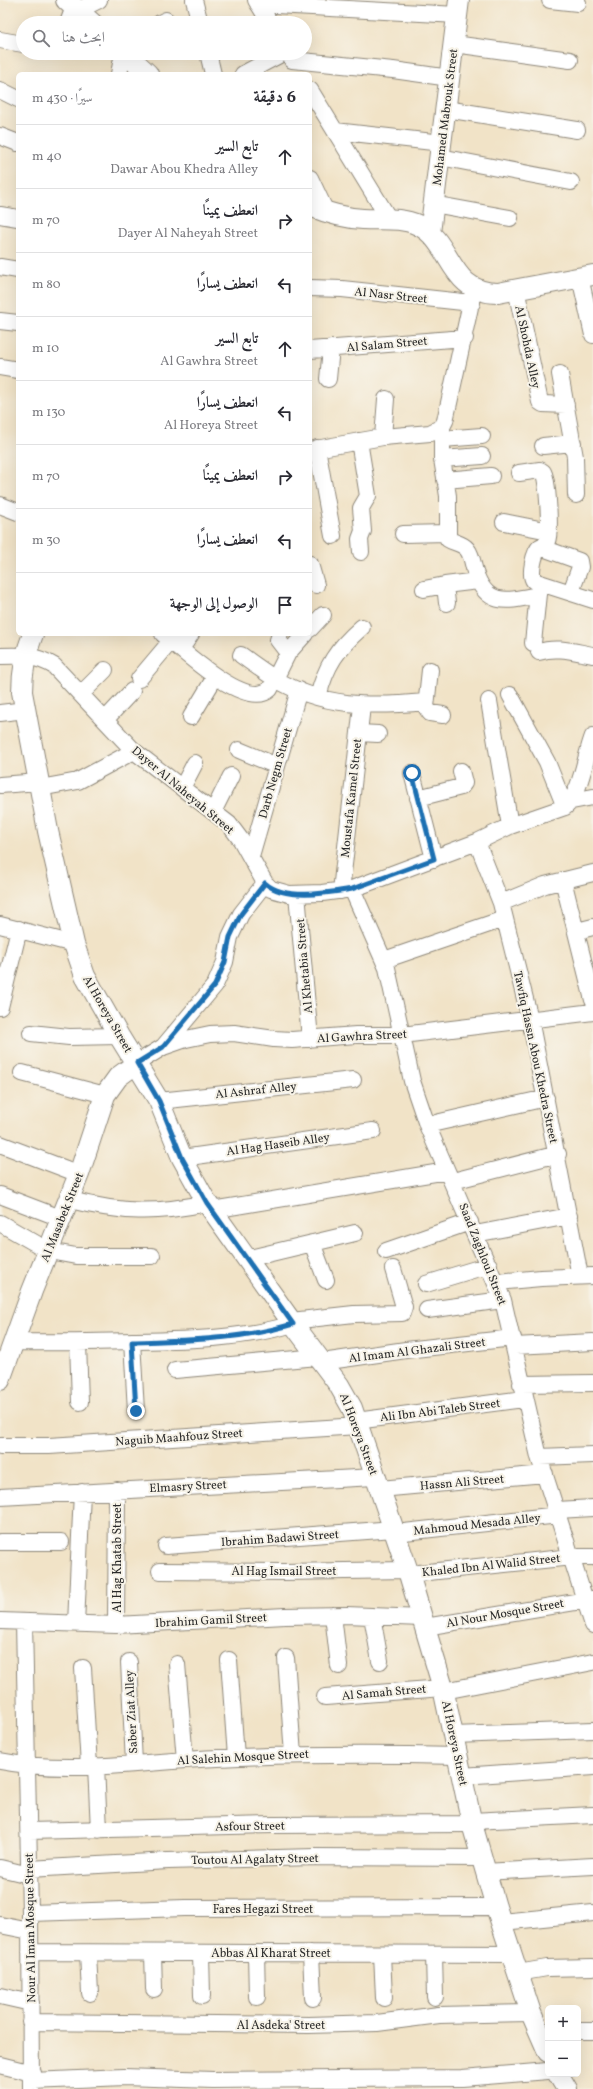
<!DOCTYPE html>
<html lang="ar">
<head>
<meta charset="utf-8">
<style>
  :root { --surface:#fff; --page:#f7f7f7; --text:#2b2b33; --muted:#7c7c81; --line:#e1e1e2 }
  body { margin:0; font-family:Vollkorn,Amiri,serif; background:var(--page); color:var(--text); direction:rtl }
  .controls { position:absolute; right:12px; bottom:12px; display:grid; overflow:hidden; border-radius:6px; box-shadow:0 4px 16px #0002 }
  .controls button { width:36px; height:36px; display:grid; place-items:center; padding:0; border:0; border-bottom:1px solid var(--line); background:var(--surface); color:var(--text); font:20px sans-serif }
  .stop { position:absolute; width:12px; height:12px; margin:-9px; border:3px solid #1f6fb2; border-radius:50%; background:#fff }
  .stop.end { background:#1f6fb2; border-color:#fff; box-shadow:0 1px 4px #0008 }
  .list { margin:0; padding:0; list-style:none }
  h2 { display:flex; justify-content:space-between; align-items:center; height:52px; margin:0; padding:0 16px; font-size:17px }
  h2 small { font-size:13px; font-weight:400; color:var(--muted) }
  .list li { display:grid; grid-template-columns:26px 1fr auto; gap:12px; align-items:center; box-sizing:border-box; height:64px; padding:0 16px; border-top:1px solid var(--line) }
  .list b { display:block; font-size:15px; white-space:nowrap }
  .list p { margin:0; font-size:13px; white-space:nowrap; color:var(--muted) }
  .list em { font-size:13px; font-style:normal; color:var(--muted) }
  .icon { flex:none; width:22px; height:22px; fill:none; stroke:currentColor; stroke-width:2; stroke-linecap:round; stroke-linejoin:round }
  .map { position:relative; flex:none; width:593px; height:2089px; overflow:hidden; direction:ltr }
  .search { position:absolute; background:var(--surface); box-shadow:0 4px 16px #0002; left:16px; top:16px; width:296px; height:44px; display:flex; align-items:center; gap:10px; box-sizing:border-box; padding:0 14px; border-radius:22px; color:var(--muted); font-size:15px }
  .panel { position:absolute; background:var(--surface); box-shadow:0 4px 16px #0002; left:16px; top:72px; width:296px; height:564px; border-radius:6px; direction:rtl }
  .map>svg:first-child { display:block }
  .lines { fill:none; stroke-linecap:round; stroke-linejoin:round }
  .minor-casing { stroke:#8e8779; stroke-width:18 }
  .tertiary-casing { stroke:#8e8779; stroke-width:22 }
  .minor { stroke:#fff; stroke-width:16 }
  .tertiary { stroke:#fff; stroke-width:20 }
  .route { stroke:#1f6fb2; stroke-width:5 }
  .labels { text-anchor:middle; stroke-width:4; stroke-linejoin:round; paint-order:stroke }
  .street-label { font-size:12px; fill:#2b2b2b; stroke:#f7f3e8 }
</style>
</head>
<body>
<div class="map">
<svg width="593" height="2089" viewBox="0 0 593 2089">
  <rect width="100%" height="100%" fill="#f7f3e8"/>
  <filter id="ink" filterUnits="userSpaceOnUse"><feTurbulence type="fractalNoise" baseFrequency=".025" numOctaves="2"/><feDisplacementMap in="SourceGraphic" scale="8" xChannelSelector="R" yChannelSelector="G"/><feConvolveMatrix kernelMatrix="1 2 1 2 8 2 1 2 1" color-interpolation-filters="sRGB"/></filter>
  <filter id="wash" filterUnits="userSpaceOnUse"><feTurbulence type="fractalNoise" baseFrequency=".012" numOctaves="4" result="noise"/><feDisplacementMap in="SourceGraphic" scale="16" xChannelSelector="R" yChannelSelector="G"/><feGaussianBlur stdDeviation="0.9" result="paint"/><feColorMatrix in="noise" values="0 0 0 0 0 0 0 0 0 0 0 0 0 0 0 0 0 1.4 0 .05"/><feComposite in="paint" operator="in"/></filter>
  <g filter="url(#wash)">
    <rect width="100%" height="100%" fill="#f1e3c7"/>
  </g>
  <g filter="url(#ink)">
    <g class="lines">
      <defs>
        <path id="minor" d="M194,0l6,23
          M256,0l14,23
          M550,0l28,3
          M258,4l199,11
          M79,10l20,-10
          M68,23l6,-16
          M160,23l6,-3
          M0,40l23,4
          M454,44l116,16
          M208,53l5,21
          M292,60l101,10 57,8
          M119,74l4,-21
          M243,74l40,-21
          M0,90l18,9
          M310,90l79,129
          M446,109l131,21
          M335,131l107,12
          M0,136l18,7
          M440,157l131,25
          M310,178l16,34
          M433,204l77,14
          M0,215l18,3
          M0,267l18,3
          M580,277l13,58
          M310,288l32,1 130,14
          M516,289l24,113 3,2 23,1
          M0,321l18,2
          M310,350l155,-12
          M0,367l18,3
          M560,374l15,83 1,38
          M328,379l3,-31
          M442,427v32l6,37v43c6,4 14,4 19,10 5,6 6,16 8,23 12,36 33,29 63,23
          M383,437l3,-38
          M442,439l40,-3
          M359,441l9,55 -7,12 2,23 -3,8 1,13
          M543,446l30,-3
          M317,448l16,88
          M310,450l73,-13 47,-4 12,-6 3,-6 29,-132
          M442,459l40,-3
          M519,473l21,-3 3,2c5,7 8,61 4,69 -1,4 -4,4 -7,6 -6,5 -11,28 -6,34l59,19
          M445,480l46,-4
          M0,505l18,7
          M504,522l45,9
          M403,534l44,-1
          M540,547l39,14 1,6 -9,25
          M310,564l6,21
          M424,589l21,-4
          M447,603l-2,-18 33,-4
          M310,629l13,-14
          M163,634c19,16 83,77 107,55l18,-36 17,-19
          M280,634l-2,6 10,13
          M533,643l6,-59
          M181,649l10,-15
          M539,652c18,-6 36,0 54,3
          M241,655c11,8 22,16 33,23 48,30 98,29 152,24
          M0,656c21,-1 36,-1 54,10l80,85 95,73 12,16 24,43 6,6 18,5 33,-1 30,-4 125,-47 33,-16 55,-19c16,-13 20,-51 28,-71
          M430,670l-4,37 4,6 13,2
          M139,679l32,-38
          M81,694l24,-24
          M510,695l37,67 18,45
          M318,697c8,-32 19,-48 44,-70
          M489,701l21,125
          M0,713l26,-3
          M191,717l24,-40
          M105,720l27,-29
          M359,733l19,1
          M239,750l38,16
          M412,773l22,86
          M0,785l39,-3
          M40,788l38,-7 56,-30
          M182,788l13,-25
          M418,798l43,-11 3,-4 -3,-12
          M572,801l21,-4
          M213,812l18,-36
          M477,842l24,61 29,116 50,257
          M251,856l48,-166
          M563,880l30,120
          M352,889l35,79 25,113 15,44 76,175 36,157 54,168
          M341,891l21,-185
          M297,894l13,145
          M501,903l44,-18 48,-12
          M0,925l74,19
          M577,931l16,-4
          M384,960l120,-41
          M0,1007l19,-78
          M31,1033l38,4 50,-1
          M164,1046l51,-61 10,-23 5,-25 11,-23 24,-31
          M137,1063l26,-16 23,-8 24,-5 24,-1 40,6 18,1 64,-5h46l191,-23
          M22,1073l83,22
          M159,1101l194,-21
          M427,1125l119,-27
          M0,1144l79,30
          M182,1158l191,-27
          M453,1181l105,-27
          M0,1195l63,24
          M70,1200c52,13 85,14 137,3
          M212,1210l235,-39
          M0,1223l49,28 27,5h76
          M475,1234l94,-18
          M312,1243l14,37
          M386,1251l84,-29
          M246,1259l109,-26
          M497,1282l44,-4 52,-2
          M426,1284l63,-19
          M427,1310l76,-10
          M291,1321l63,-7 48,-1 2,-6 -11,-38
          M132,1341l4,70
          M15,1342c40,1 81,0 121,-1 53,-1 107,-2 157,-17
          M78,1343l2,59
          M515,1346l78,-4
          M322,1362l84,-12 107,-12
          M175,1370l143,-13
          M521,1384l72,-1
          M356,1421l168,-22
          M0,1446h49l309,-20
          M539,1457l54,-2
          M380,1489l165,-15
          M0,1497l375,-20
          M557,1510l36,-2
          M395,1533l164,-18
          M0,1542h61
          M166,1546l228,-17
          M160,1571l123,1 124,-2
          M409,1574l163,-17h21
          M333,1615l6,51
          M372,1616l8,45
          M0,1621l116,4 169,-9 61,-1 76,3
          M24,1622l6,291 1,176
          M76,1624l6,-132
          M116,1625l1,-135
          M425,1627l168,-28
          M286,1658l7,97
          M229,1660l7,97
          M129,1662l5,101
          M177,1664l8,96
          M83,1668l6,98
          M444,1691l149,-29
          M325,1697l118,-9
          M454,1735l139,-5
          M0,1761c71,14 146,0 218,-3 80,-4 160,-4 240,-2
          M96,1766l3,64
          M462,1776l131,-9
          M472,1821l121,-6
          M29,1831l244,-6 199,-1
          M0,1868l29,7
          M29,1869l139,-8 147,-4 166,1
          M485,1872l108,-6
          M30,1913l155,-5 311,-1
          M502,1922l91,-9
          M0,1925l30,6
          M30,1952l481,2
          M88,1953l2,40
          M153,1953l1,36
          M201,1953l1,43
          M256,1953l1,44
          M311,1953l2,45
          M382,1954l2,44
          M434,1954l1,43
          M518,1973l29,-5 46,-1
          M0,1996l31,7
          M30,2022l279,3 68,-2 62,-8 92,-2
          M578,2031h15
          M0,2065l32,8
          M32,2081l92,-4 89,3 249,-2 86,-7"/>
        <path id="tertiary" d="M66,0l26,23
          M125,53l23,21
          M310,206c17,7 35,12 53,13 18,1 38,-2 55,6 35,17 30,68 80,68l95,-18
          M430,233l29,-233
          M33,634c-8,20 -11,37 -11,58l26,139 26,113 11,32 34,60 40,65 23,57 25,45 84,118 48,64 13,23 57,166 34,114 29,136 24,83 35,106 17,39
          M0,1380l32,-89 47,-117 26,-79 13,-18 19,-14
          M558,2074l9,15"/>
      </defs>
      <use href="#minor" class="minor-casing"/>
      <use href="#tertiary" class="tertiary-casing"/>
      <use href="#minor" class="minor"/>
      <use href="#tertiary" class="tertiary"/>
    </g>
  </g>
  <g class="lines" filter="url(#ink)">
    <path class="route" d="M136,1411l-4,-69c54,-2 109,-2 161,-18l-86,-121 -25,-45 -23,-57 -22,-38 26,-16 52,-62 10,-23 5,-25 11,-23 24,-31c20,18 63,10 87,6l82,-30 -22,-86"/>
  </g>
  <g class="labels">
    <g class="street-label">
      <text transform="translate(445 117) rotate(-83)" y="4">Mohamed Mabrouk Street</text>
      <text transform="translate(391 295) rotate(6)" y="4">Al Nasr Street</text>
      <text transform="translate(387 344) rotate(-5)" y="4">Al Salam Street</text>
      <text transform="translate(528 347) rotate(78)" y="4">Al Shohda Alley</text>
      <text transform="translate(275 773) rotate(-74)" y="4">Darb Negm Street</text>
      <text transform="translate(183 790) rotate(40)" y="4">Dayer Al Naheyah Street</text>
      <text transform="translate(351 798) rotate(-84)" y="4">Moustafa Kamel Street</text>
      <text transform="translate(304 966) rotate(-95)" y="4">Al Khetabia Street</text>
      <text transform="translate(108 1014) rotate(60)" y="4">Al Horeya Street</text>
      <text transform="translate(362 1036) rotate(-3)" y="4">Al Gawhra Street</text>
      <text transform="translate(536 1057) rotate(78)" y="4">Tawfiq Hassn Abou Khedra Street</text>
      <text transform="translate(256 1090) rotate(-6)" y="4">Al Ashraf Alley</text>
      <text transform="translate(278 1144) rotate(-8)" y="4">Al Hag Haseib Alley</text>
      <text transform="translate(62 1217) rotate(-68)" y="4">Al Masabek Street</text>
      <text transform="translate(483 1254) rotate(68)" y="4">Saad Zaghloul Street</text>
      <text transform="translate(417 1350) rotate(-7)" y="4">Al Imam Al Ghazali Street</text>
      <text transform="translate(440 1410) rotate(-7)" y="4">Ali Ibn Abi Taleb Street</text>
      <text transform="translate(359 1434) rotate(69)" y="4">Al Horeya Street</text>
      <text transform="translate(179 1437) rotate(-4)" y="4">Naguib Maahfouz Street</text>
      <text transform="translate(462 1482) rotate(-5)" y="4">Hassn Ali Street</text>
      <text transform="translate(188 1486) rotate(-3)" y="4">Elmasry Street</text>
      <text transform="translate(477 1524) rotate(-6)" y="4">Mahmoud Mesada Alley</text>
      <text transform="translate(280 1538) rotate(-4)" y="4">Ibrahim Badawi Street</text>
      <text transform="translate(117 1558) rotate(-90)" y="4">Al Hag Khatab Street</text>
      <text transform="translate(491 1565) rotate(-6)" y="4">Khaled Ibn Al Walid Street</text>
      <text x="284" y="1575">Al Hag Ismail Street</text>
      <text transform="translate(505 1613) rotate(-10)" y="4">Al Nour Mosque Street</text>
      <text transform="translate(211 1620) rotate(-3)" y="4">Ibrahim Gamil Street</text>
      <text transform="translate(384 1692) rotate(-5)" y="4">Al Samah Street</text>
      <text transform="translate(131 1712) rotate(-93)" y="4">Saber Ziat Alley</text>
      <text transform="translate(455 1743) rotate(78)" y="4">Al Horeya Street</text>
      <text transform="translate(243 1757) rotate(-3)" y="4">Al Salehin Mosque Street</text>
      <text transform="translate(250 1826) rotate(-1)" y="4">Asfour Street</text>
      <text transform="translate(255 1859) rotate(-1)" y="4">Toutou Al Agalaty Street</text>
      <text x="263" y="1913">Fares Hegazi Street</text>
      <text transform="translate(30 1928) rotate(-91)" y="4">Nour Al Iman Mosque Street</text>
      <text x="271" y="1957">Abbas Al Kharat Street</text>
      <text x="281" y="2029">Al Asdeka' Street</text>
    </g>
  </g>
</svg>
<div class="controls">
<button>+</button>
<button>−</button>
</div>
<div class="stop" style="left:412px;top:773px"></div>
<div class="stop end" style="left:136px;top:1411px"></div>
<div class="search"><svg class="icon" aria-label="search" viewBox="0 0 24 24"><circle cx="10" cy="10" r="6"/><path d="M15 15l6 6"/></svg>ابحث هنا</div>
<section class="panel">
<h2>6 دقيقة<small>سيرًا · 430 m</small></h2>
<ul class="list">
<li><svg class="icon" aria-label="ahead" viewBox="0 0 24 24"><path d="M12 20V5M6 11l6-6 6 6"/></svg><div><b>تابع السير</b><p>Dawar Abou Khedra Alley</p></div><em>40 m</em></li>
<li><svg class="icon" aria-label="right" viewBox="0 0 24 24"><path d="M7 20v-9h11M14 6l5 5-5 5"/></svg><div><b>انعطف يمينًا</b><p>Dayer Al Naheyah Street</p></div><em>70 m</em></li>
<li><svg class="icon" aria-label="left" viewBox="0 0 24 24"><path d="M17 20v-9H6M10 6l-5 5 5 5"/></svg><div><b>انعطف يسارًا</b></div><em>80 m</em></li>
<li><svg class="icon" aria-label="ahead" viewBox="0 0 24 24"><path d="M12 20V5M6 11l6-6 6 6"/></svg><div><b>تابع السير</b><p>Al Gawhra Street</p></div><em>10 m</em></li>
<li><svg class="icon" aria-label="left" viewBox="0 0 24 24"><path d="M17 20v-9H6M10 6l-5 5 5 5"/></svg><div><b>انعطف يسارًا</b><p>Al Horeya Street</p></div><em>130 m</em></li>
<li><svg class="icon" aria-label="right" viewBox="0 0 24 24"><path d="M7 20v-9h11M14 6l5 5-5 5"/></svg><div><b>انعطف يمينًا</b></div><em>70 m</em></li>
<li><svg class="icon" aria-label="left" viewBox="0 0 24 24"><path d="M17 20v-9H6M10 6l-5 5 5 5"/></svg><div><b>انعطف يسارًا</b></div><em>30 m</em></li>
<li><svg class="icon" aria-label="arrive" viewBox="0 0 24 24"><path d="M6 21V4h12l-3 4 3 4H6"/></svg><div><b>الوصول إلى الوجهة</b></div></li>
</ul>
</section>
</div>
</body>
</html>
